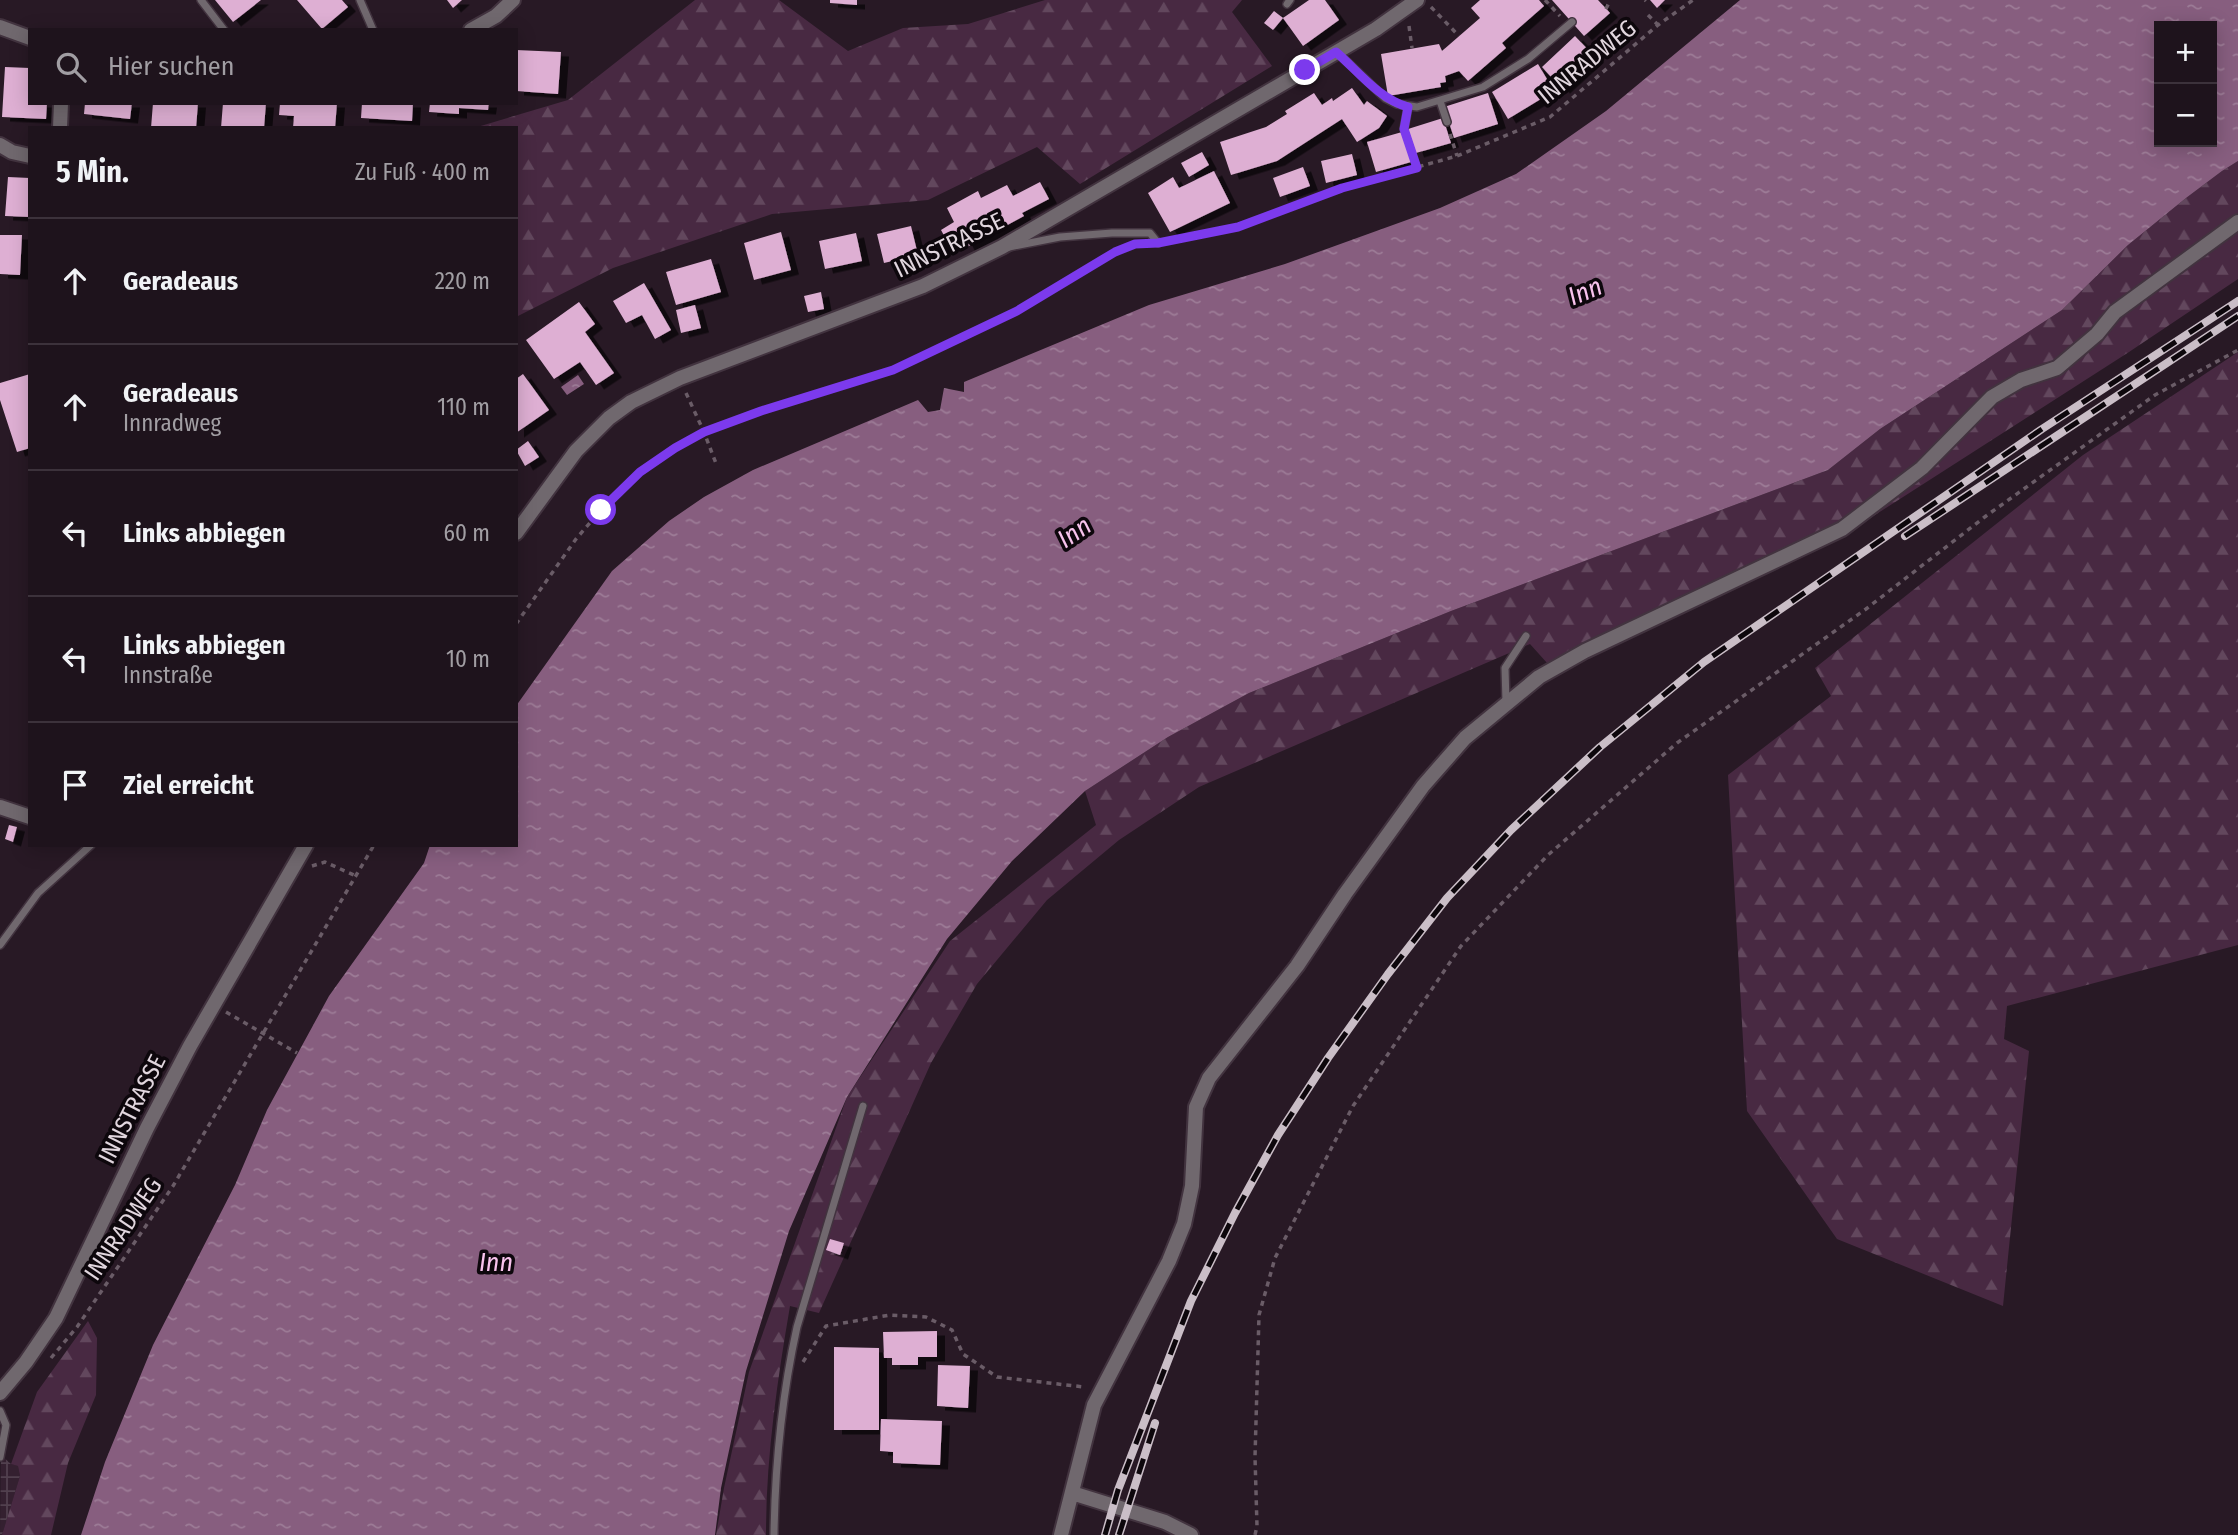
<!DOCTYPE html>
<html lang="de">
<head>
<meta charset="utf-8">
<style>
  :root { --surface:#1e131c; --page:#261c25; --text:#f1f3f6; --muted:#a19ea3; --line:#3c323b }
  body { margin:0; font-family:"Fira Sans Condensed",sans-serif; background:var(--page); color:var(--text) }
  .controls { position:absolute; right:21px; top:21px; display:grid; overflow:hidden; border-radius:0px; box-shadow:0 4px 18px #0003 }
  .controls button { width:63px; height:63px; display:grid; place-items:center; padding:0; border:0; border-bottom:2px solid var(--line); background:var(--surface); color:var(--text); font:35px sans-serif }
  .stop { position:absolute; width:21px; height:21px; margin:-16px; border:5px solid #7c3aed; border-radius:50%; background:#fff }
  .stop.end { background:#7c3aed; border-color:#fff; box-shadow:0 2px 7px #0008 }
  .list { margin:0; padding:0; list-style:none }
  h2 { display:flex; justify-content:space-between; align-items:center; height:91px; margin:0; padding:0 28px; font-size:30px }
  h2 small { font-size:23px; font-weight:400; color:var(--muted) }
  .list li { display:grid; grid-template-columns:46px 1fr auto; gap:21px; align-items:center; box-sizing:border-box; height:126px; padding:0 28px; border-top:2px solid var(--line) }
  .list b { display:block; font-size:26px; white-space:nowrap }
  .list p { margin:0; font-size:23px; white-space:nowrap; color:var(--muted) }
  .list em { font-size:23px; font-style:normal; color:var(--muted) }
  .icon { flex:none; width:38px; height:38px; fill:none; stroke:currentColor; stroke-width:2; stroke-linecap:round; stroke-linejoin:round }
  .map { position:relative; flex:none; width:2238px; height:1535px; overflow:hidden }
  .search { position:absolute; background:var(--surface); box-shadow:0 4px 18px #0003; left:28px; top:28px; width:490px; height:77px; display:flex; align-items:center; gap:18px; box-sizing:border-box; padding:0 24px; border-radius:0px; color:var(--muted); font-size:26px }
  .panel { position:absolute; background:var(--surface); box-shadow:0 4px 18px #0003; left:28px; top:126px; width:490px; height:721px; border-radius:0px }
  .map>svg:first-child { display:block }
  .industrial { fill:url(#industrial-grid) }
  .forest { fill:url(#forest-firs) }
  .water { fill:url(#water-ripples); fill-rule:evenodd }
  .building { fill:#deafd3; filter:url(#shadow) }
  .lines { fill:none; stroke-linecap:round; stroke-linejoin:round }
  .lane-casing { stroke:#42333f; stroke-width:10 }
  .street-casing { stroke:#42333f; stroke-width:18 }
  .path { stroke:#6a5c67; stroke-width:3.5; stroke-dasharray:5 5; stroke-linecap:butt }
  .lane { stroke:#70686e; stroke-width:7 }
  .street { stroke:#70686e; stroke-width:14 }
  .rail-casing { stroke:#cabec7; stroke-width:8 }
  .rail { stroke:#0d070c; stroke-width:5; stroke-dasharray:16; stroke-linecap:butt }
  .route { stroke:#7c3aed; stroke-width:9 }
  .labels { text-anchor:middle; stroke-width:7; stroke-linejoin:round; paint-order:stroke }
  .street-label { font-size:24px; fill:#e1d6de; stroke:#0d070c }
  .water-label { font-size:26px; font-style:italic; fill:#f8c3ed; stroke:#0d070c }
</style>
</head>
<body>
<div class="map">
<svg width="2238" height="1535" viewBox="0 0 2238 1535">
  <defs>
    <pattern id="industrial-grid" width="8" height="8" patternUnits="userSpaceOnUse" patternTransform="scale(1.75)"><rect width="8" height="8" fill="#342030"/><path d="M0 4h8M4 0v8" fill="none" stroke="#51404e"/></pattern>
    <pattern id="forest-firs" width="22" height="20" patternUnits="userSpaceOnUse" patternTransform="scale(1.75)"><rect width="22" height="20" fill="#482942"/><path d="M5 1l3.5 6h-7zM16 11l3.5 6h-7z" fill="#62475d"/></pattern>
    <pattern id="water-ripples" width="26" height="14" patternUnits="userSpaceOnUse" patternTransform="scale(1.75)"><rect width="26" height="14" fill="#875e7f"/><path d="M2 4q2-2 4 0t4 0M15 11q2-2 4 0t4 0" fill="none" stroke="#9d7c97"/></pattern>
    <filter id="shadow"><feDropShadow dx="8" dy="4.5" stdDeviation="0" flood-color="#0009"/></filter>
  </defs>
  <rect width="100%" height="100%" fill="#281925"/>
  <path class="industrial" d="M1,1455l10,9 7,2 2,10 -18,59h-2z"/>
  <path class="forest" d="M695,0h84l69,51 55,-23 65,-4 77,-24h197l-10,12 40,54 -192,118 -43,-37 -109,53 -156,14 -159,54 -97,49v-189h-42l94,-28z
    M2238,161v118l-109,73 -293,188 -74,26 -214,98 -18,-20 -331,143 -80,53 -72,60 -70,84 -46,79 -112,250 -29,-7c-13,76 -24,152 -24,229h-50l8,-47 25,-116 98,-275 103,-156 146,-116 -11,-34 83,-54 81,-44 202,-82 377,-141 52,-41 182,-119 66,-65 58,-47 36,-27z
    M2238,352v593l-231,61 -3,33 25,12 -26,255 -166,-67 -90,-128 -19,-336 103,-79 -16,-28 268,-213z
    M88,1321l9,17 -1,57 -28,68 -17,72h-49l18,-59 -2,-10 -7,-2 26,-72z"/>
  <path class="water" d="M1740,0h498v161l-16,10 -36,27 -58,47 -66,65 -182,119 -52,41 -377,141 -202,82 -81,44 -83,54 -73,70 -65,78 -100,158 -58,134 -43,140 -25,117 -6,47h-634l24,-73 48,-117 82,-160 32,-75 62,-114 95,-133 6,-18h86v-139l96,-135 57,-50 35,-24 49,-27 165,-70 10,12 12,-2 4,-22 20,4v-10l185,-77 136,-41 155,-56 76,-34 90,-63zM2159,26h53v116h-53z
    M578,375l6,9 -17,11 -6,-8z"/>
  <path class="building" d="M215,0h46l-28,22z
    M297,0h45l6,7 -26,22z
    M447,0h15l-9,8z
    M830,0h27v5l-27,-2z
    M1309,0h16l14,20 -36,26 -20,-28z
    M1480,0h59l5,6 -42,37 4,5 -38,33 -9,-10 -14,5 1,6 -6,1 1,4 -53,9 -7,-42 58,-10 3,7 38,-33 -9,-10z
    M1552,0h46l12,13 -26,23z
    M1650,0h15l-8,8z
    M1274,11l9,7 -10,12 -9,-7z
    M1575,36l21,22 -34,31 -20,-22z
    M516,50l45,2 -3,42 -42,-3z
    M1538,64l16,27 -46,28 -16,-27z
    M5,67l25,1v35h17l-1,16 -44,-2z
    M1352,88l12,17 3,-4 20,15 -8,12 -22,14 -15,-23 -65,42 -46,14 -11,-33 46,-15 21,-13 -2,-3 29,-18 8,12 10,-7 1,3z
    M1488,93l10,31 -44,14 -10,-31z
    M85,103h47l-2,16 -46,-5z
    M153,103h45l-2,25h-45z
    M223,103h43l-2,25h-43z
    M280,103h57l-2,25h-42l1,-12 -15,-1z
    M362,103h51l-1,18 -51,-3z
    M430,103h59l-1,7 -29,-2v6l-30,-2z
    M1443,118l8,25 -35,10 -8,-24z
    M1402,132l9,30 -35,10 -9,-30z
    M1202,152l7,13 -20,12 -8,-14z
    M1352,154l5,21 -31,8 -5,-22z
    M1303,167l7,19 -30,11 -7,-19z
    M1214,171l16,32 -60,29 -22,-39 25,-16 6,11z
    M8,177l22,1v39l-25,-1z
    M1040,182l9,17 -27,14 2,3 -57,31 -5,-11 -14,7 -7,-13 13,-8 -7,-14 31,-17 3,7 26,-13 6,11z
    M911,226l7,29 -34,8 -7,-29z
    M781,232l10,38 -37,10 -10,-37z
    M856,233l6,28 -37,8 -6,-28z
    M0,235h22l-2,40 -20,-1z
    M711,259l10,33 -45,13 -10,-33z
    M644,283l27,47 -16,9 -13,-24 -16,8 -13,-22z
    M821,292l3,17 -16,3 -4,-16z
    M579,302l16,22 -10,8 29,41 -18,12 -16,-23 -26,17 -28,-39z
    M695,305l6,23 -20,5 -5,-23z
    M30,374v74l-13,4 -17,-52v-17z
    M523,374l26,36 -33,23v-54z
    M528,441l11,16 -14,9 -9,-16z
    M9,825l8,2 -4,15 -8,-3z
    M830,1239l14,4 -4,12 -14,-5z
    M937,1331v26h-19v8h-26v-7h-8l-1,-26z
    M834,1347l45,1v82h-45z
    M938,1365l32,1 -2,42 -31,-2z
    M881,1419l61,2 -2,44 -47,-2v-11l-13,-1z"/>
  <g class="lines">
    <defs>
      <path id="lane" d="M201,0l23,30
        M360,0l13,30
        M1287,4l3,-4
        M1337,52l48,46 12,6 20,3 66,-20 45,-28 44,-37
        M1440,101l7,21
        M1404,129l4,-22
        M1009,247l51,-10 52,-4h38l8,10
        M1506,702l-1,-34 21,-32
        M0,945l38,-52 53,-48
        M0,1411l6,14 -6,32
        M774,1535c1,-70 8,-140 23,-208l66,-221"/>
      <path id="street" d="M0,27l30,11
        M471,30l25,-14 17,-16
        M60,128l1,-25
        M0,145l12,7 18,4
        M516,533l60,-82 33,-33 22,-16 49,-24 243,-92 79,-39 374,-218 41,-29
        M0,807l30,10
        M0,1393l26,-31 30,-44 91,-190 43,-82 116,-201
        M1072,1493l93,29 26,13
        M1061,1535l33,-130 75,-144 15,-37 8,-38 4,-79 13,-29 88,-112 48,-72 78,-108 42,-48 74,-61 46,-26 257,-122 80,-61 70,-71 29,-17 36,-12 40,-34 18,-22 123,-90"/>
    </defs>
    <use href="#lane" class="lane-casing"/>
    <use href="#street" class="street-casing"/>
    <path class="path" d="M1545,0l15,16
      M1645,0l1,1
      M1431,7l28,29
      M1606,9l4,-9
      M1648,15l10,10
      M1409,26l3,22
      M1450,134l7,22
      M1408,141l8,26
      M1170,241l68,-14 104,-39 115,-32 93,-39 108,-92 35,-25
      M686,393l18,39 13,34
      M516,624l60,-85 25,-29 40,-38 34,-24 29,-16 57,-21 132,-41 124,-59 98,-59 13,-5
      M312,866l13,-4 31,14
      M226,1012l71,41
      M51,1358l26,-31 96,-141 201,-341
      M803,1362l23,-36 64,-11 36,2 26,13 11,24 34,23 87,10
      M1255,1535l2,-9 -2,-69 4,-142 16,-57 78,-152 108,-160 87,-91 129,-112 189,-134 120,-93 169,-121 83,-45"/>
    <use href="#lane" class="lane"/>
    <use href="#street" class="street"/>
    <defs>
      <path id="rail" d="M1905,536l333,-220
        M1105,1535l13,-45 73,-189 44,-88 43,-78 50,-77 60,-84 59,-76 64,-68 89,-83 104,-85 338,-233 196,-128
        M1119,1535l36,-112"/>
    </defs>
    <use href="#rail" class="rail-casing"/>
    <use href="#rail" class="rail"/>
  </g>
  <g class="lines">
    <path class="route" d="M601,510l39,-38 35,-24 29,-16 57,-21 132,-41 124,-59 98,-59 20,-8 23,-1 80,-16 104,-39 75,-20 -13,-39 4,-22c-29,-8 -50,-36 -72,-55l-31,18"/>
  </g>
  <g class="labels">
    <g class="street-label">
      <text transform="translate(1587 62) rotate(-39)" y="8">INNRADWEG</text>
      <text transform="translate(949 245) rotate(-26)" y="8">INNSTRASSE</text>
      <text transform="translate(132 1109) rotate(-63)" y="8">INNSTRASSE</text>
      <text transform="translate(123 1229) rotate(-56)" y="8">INNRADWEG</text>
    </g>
    <g class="water-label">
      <text transform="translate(1585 291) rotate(-22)" y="9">Inn</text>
      <text transform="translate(1074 532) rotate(-34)" y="9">Inn</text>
      <text x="496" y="1271">Inn</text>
    </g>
  </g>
</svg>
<div class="controls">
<button>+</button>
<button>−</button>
</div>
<div class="stop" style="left:601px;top:510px"></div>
<div class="stop end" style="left:1305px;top:70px"></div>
<div class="search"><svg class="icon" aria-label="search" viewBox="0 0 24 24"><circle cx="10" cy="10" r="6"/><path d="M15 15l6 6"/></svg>Hier suchen</div>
<section class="panel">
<h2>5 Min.<small>Zu Fuß · 400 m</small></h2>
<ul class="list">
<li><svg class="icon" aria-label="ahead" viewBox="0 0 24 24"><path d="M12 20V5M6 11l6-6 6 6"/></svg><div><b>Geradeaus</b></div><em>220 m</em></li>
<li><svg class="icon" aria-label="ahead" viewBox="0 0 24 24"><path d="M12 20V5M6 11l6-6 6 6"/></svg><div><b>Geradeaus</b><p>Innradweg</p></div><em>110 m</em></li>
<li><svg class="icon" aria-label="left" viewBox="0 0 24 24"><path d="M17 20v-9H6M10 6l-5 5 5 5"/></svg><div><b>Links abbiegen</b></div><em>60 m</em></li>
<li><svg class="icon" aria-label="left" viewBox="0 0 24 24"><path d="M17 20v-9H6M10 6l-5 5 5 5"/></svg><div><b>Links abbiegen</b><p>Innstraße</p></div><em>10 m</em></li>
<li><svg class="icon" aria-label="arrive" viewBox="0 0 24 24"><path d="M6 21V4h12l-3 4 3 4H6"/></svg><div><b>Ziel erreicht</b></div></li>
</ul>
</section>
</div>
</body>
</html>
